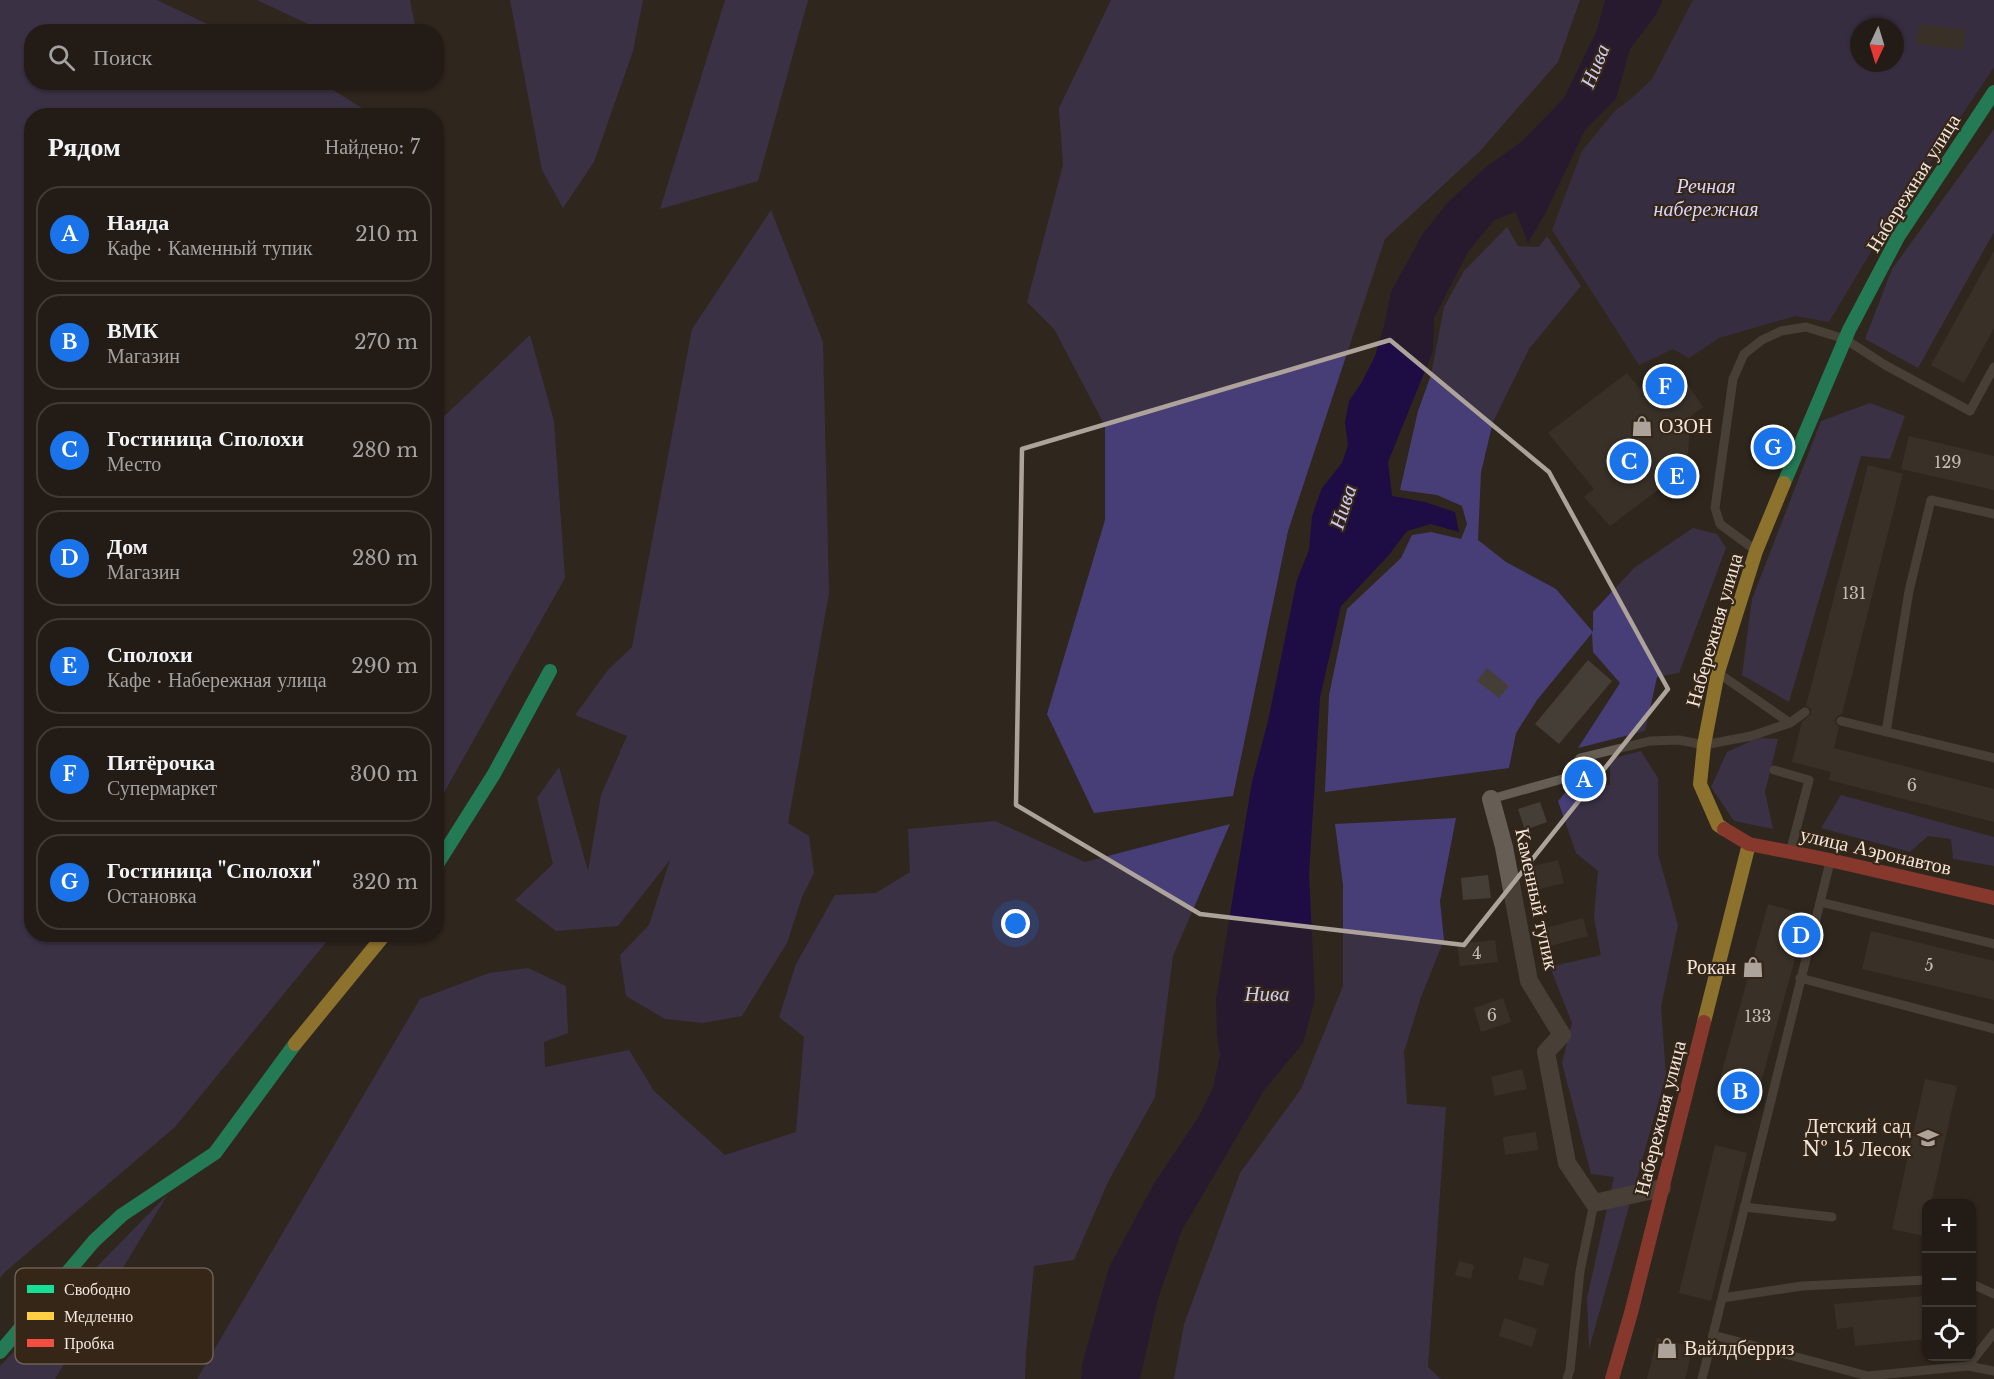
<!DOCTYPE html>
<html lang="ru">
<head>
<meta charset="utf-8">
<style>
  :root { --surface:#231c16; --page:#2f2923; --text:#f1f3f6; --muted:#a3a1a1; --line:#403a35; --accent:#1a73e8 }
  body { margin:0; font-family:"Libre Baskerville",serif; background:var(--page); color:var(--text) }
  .controls { position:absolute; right:18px; bottom:18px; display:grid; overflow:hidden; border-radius:12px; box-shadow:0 2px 4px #0004 }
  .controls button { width:54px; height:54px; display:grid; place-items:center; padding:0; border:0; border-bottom:2px solid var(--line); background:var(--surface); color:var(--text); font:30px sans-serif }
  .compass { position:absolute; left:1850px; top:18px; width:54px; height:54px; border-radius:50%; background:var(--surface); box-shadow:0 2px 4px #0004; rotate:184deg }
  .you { position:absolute; left:1016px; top:924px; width:21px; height:21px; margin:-15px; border:4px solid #fff; border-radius:50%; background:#1a73e8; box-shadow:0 0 0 9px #1a73e833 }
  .badge { display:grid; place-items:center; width:39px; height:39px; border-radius:50%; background:var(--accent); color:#fff; font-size:20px; font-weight:700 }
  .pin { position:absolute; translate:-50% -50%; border:3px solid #fff; box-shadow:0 2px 6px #0006 }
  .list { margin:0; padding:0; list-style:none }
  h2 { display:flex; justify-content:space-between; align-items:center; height:78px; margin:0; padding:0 24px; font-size:26px }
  h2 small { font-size:20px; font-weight:400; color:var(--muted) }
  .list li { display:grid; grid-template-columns:39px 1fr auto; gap:18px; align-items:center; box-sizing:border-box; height:96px; margin:0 12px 12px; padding:0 12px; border:2px solid var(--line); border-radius:24px }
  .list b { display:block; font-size:22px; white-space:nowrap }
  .list p { margin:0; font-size:20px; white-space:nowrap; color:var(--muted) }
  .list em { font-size:20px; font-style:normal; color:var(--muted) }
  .icon { flex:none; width:33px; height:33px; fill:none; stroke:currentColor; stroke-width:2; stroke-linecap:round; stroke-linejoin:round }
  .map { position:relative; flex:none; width:1994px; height:1379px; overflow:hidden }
  .search { position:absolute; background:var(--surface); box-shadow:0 2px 4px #0004; left:24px; top:24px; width:420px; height:66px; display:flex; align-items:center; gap:15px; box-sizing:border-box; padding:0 21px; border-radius:24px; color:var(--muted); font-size:22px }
  .panel { position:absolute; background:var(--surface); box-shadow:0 2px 4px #0004; left:24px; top:108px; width:420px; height:834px; border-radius:24px }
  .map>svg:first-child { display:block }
  .green { fill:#40376a; fill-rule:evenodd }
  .forest { fill:#483e77 }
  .water { fill:#1e0c45 }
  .building { fill:#453e37 }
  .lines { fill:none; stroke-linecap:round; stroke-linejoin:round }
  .lane { stroke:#665d55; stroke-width:9 }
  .street { stroke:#665d55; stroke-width:18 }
  .fast { stroke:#16e098; stroke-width:14 }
  .slow { stroke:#ffcf43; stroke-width:14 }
  .jam { stroke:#f24e42; stroke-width:14 }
  .marked { fill:none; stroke:#ada39a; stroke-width:4.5; stroke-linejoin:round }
  .labels { text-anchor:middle; stroke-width:4.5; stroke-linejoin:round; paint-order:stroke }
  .number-label { font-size:16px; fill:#c6bcb4 }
  .street-label { font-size:20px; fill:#f1e6dd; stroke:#362617 }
  .park-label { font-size:20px; font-style:italic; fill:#d7d5fe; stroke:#362617 }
  .poi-label { font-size:20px; fill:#f1e6dd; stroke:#362617; text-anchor:start }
  .water-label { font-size:21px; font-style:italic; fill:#cbc9f0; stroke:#362617 }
  .key { fill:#362617; stroke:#6e6052; stroke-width:1.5 }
  .key-label { font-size:16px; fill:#f1e6dd }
</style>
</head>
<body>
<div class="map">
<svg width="1994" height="1379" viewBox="0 0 1994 1379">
  <rect width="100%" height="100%" fill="#2f261e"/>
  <path class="green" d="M1693,0h301v67l-119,178 -46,77 -34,-6 -76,22 -30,20 -16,-9 -34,16 -87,-135 30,-79 33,-40 18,-14 19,-18zM1859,27h36v36h-36z"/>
  <path class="forest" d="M0,0h157l65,31 -190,1v50l290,1 51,32 -341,1v818l300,1 -157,192 -170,145 -5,6z
    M257,0h153l6,31h-93z
    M510,0h133l-10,51 -39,111 -31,46 -21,-38z
    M725,0h83l-50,181 -98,28z
    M1111,0h469l-22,62 -79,90 -94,87 -97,292 -55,265 -139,17 -47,-99 58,-194v-94l-51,-97 -27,-27 36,-137 -4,-57z
    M1994,129v103l-76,136 -53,-29 27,-70z
    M771,210l52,132 6,251 -41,230 21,13 5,37 -12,24 -15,46 -45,73 -39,7 -38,-4 -39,-23 -6,-41 29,-30 21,-65 -52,66 -62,5 -41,-31 38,-36 -16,-66 22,-31 29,104 13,-76 26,-59 -52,-21 33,-45 24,-23 60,-318z
    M1507,227l11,19 21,1 8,-11 34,50 -52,63 -36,73 -12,50 -3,68 28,22 50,27 37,43v-20l41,-44 59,-40 24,6 9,14 -47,125 -22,4 -12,54 -67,17 42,-65 -27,-31 -1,-19 -55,67 -21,33 -7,35 -184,24 4,-97 18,-86 54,-51 11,-23 19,-3 30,7 6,-15 -5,-18 -25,-11 -37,-5 18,-79 13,-36 13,-68 20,-36z
    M530,335l24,86 11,157 -128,227v-382z
    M1870,403l35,13 -15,43 -29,-3 -72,246 -47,-27 10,-76 69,-178z
    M1758,738l20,1 -13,53 8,37 -39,-8 -23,-34 16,-35z
    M1641,751l17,27v76l20,71 -17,82 5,68 -77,274 -2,-51 27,-121 -23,-3 -29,-111 10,-40 -22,-56 51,-12 -7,-37 4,-47 -22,-18 -18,-52 13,-15 39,-1v-26z
    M1841,795l153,42v29l-41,-7 -2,-20 -23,-3 -18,16 -89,-24z
    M1456,818l-16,83 4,39 -23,57 -17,55 3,52 39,3 -18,260 13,12h-267l10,-55 56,-151 61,-84 42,-103v-101l-8,-61z
    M995,821l90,41 145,-38 -57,132 -18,141 -47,85 -34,78 -40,6 -8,87 -1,26h-828l223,-380 69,-26 39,-5 38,18 2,47 -24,9 1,25 84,-17 25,41 71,64 71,-23 8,-95 -25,-20 17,-53 39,-69 41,-2 34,-21 -2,-43z
    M168,1194l-113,185h-55v-13z"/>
  <path class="water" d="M1605,0h58l-8,16 -25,33 -14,50 -31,31 -40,84 -17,29 -12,-31 -22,8 -26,32 -34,66 -1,33 -45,111 4,34 33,6 30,10 4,20 -28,-8 -24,7 -19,25 -47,50 -21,91 -11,177 6,125 -12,44 -40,49 -82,140 -23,67 -18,80h-59l1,-14 27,-98 46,-85 44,-66 14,-28 7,-33 -3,-19 -1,-37 36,-217 16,-61 29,-141 12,-30 3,-34 10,-28 20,-25 6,-18 -3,-23 4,-21 13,-19 13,-26 9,-30 7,-34 31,-57 26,-33 38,-35 35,-25 43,-44 33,-68z"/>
  <path class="building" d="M1919,24l46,6 -2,20 -47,-6z
    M1994,251v77l-30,55 -33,-18z
    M1673,363l30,44 -12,9 -6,76 -27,-2 -48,36 -26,-29 10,-8 -46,-56 79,-60 13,16z
    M1909,436l85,20v34l-93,-21z
    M1868,465l35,9 -61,240 -3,1 -4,4v4l4,4 -5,21 160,41v33l-165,-42 2,-8 -39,-10 10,-40 9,-8v-5l-5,-3z
    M1588,660l24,21 -53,63 -24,-20z
    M1487,668l22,18 -10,12 -22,-17z
    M1540,802l7,20 -22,8 -7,-21z
    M1558,860l6,23 -28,7 -6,-23z
    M1488,875l3,23 -28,2 -2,-22z
    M1768,904l39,11 -53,193 -39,-11z
    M1583,918l5,18 -38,10 -5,-18z
    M1871,931l123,30v39l-132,-31z
    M1495,940l3,22 -38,4 -3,-22z
    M1503,998l8,24 -30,10 -7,-24z
    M1522,1069l5,20 -32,7 -4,-19z
    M1925,1079l32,7 -26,117h-5v23l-2,10 -32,-7z
    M1536,1132l2,18 -33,5 -2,-18z
    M1715,1145l32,8 -36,148 -32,-8z
    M1524,1257l25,7 -6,22 -25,-7z
    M1459,1261l15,4 -3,14 -16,-4z
    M1926,1296v43l-71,7 -2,-19 -16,2 -3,-25z
    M1504,1318l33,11 -5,18 -33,-11z
    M1657,1338l36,9 -8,32h-38z"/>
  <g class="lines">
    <path class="lane" d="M1754,549l-34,-25 -5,-16 18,-129 11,-25 18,-14 19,-9 25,-4 39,12 40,26 85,46 24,-44
      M1721,675l69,48
      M1841,721l153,37
      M1886,732l23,-141 22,-91 63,14
      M1774,770l35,10 -18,69
      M1491,799l75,-21 14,-20 70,-17 29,-1 25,5 47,-9 39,-13 15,-11
      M1820,902l174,42
      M1800,978l194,51
      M1744,1207l88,10
      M1972,1284l22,10
      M1722,1298l80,-12 124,-6
      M1713,1335l155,41 100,-10 26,5
      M1968,1366l26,-33
      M1567,1379l3,-9 10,-99 14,-68
      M1702,1379l128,-517"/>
    <path class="street" d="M1491,799l13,48 25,134 33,54 -16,17 21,111 27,40 68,-15"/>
    <path class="fast" d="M1784,483l65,-153 49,-93 96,-145
      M436,866l58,-92 56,-103
      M0,1352l94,-111 28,-26 93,-62 80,-109"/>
    <path class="slow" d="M1724,829l-6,-4 -18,-41 4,-39 14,-73 38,-121 28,-68
      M1704,1022l45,-178
      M295,1044l90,-110"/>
    <path class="jam" d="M1724,829l25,15 81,16 164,38
      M1612,1379l19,-66 73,-291"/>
  </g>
  <path d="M0 0H1994V1379H0ZM1390,340l159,132 119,217 -204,256 -264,-31 -184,-109 6,-356z" fill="#2f261e" fill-opacity=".55" fill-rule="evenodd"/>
  <path class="marked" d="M1390,340l159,132 119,217 -204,256 -264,-31 -184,-109 6,-356z"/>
  <defs>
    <symbol id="shop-bare" viewBox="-9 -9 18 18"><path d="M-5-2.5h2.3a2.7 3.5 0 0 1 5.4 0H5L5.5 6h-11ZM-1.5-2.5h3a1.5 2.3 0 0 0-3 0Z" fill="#ada39a" stroke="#362617" stroke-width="2.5" paint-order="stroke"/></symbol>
    <symbol id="school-bare" viewBox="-9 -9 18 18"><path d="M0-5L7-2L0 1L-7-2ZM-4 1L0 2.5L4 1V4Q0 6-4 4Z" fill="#ada39a" stroke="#362617" stroke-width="2.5" paint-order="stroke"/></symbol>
  </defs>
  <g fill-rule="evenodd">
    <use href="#shop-bare" x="1627" y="411" width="30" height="30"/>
    <use href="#shop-bare" x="1738" y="952" width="30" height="30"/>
    <use href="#school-bare" x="1913" y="1123" width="30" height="30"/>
    <use href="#shop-bare" x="1652" y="1333" width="30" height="30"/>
  </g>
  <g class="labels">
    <g class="number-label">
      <text x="1948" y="468">129</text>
      <text x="1854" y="599">131</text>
      <text x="1912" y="791">6</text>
      <text x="1477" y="959">4</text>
      <text x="1929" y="971">5</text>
      <text x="1492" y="1021">6</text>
      <text x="1758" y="1022">133</text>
    </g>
    <g class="street-label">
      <text transform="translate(1913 183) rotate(-58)" y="7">Набережная улица</text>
      <text transform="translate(1714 630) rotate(-74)" y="7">Набережная улица</text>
      <text transform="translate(1876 851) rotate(13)" y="7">улица Аэронавтов</text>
      <text transform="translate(1537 899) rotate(78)" y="7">Каменный тупик</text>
      <text transform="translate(1660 1118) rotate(-76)" y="7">Набережная улица</text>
    </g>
    <g class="park-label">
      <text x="1706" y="193">Речная<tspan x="1706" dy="23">набережная</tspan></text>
    </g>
    <g class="poi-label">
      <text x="1659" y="433">ОЗОН</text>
      <text x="1736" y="974" text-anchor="end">Рокан</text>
      <text x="1911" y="1133" text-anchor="end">Детский сад<tspan x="1911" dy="23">№ 15 Лесок</tspan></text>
      <text x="1684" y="1355">Вайлдберриз</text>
    </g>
    <g class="water-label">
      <text transform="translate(1595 66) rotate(-68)" y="7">Нива</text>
      <text transform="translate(1343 507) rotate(-72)" y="7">Нива</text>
      <text x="1267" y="1001">Нива</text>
    </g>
  </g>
  <rect x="15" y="1268" width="198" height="96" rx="9" class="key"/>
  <rect x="27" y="1285" width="27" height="8" fill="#16e098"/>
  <rect x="27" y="1312" width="27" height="8" fill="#ffcf43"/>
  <rect x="27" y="1339" width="27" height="8" fill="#f24e42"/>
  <g class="key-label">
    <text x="64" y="1295">Свободно</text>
    <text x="64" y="1322">Медленно</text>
    <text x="64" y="1349">Пробка</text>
  </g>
</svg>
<div class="controls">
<button>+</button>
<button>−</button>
<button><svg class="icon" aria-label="locate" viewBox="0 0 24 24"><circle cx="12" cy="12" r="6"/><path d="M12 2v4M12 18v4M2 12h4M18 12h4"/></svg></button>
</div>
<svg class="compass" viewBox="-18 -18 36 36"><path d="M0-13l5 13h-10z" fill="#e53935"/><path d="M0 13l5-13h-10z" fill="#a3a1a1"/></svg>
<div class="you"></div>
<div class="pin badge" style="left:1584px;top:779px">A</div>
<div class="pin badge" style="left:1740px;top:1091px">B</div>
<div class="pin badge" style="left:1629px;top:461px">C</div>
<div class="pin badge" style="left:1801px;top:935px">D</div>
<div class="pin badge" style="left:1677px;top:476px">E</div>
<div class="pin badge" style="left:1665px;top:386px">F</div>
<div class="pin badge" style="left:1773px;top:447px">G</div>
<div class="search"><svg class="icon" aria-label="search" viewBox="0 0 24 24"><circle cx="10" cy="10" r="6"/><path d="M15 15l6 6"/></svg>Поиск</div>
<section class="panel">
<h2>Рядом<small>Найдено: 7</small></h2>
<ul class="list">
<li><span class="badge">A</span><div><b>Наяда</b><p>Кафе · Каменный тупик</p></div><em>210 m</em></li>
<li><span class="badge">B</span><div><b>ВМК</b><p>Магазин</p></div><em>270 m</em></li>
<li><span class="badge">C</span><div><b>Гостиница Сполохи</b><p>Место</p></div><em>280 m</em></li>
<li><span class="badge">D</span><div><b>Дом</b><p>Магазин</p></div><em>280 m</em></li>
<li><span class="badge">E</span><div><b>Сполохи</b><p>Кафе · Набережная улица</p></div><em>290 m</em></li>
<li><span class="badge">F</span><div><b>Пятёрочка</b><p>Супермаркет</p></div><em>300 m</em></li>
<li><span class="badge">G</span><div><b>Гостиница &quot;Сполохи&quot;</b><p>Остановка</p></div><em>320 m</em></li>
</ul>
</section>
</div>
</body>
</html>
